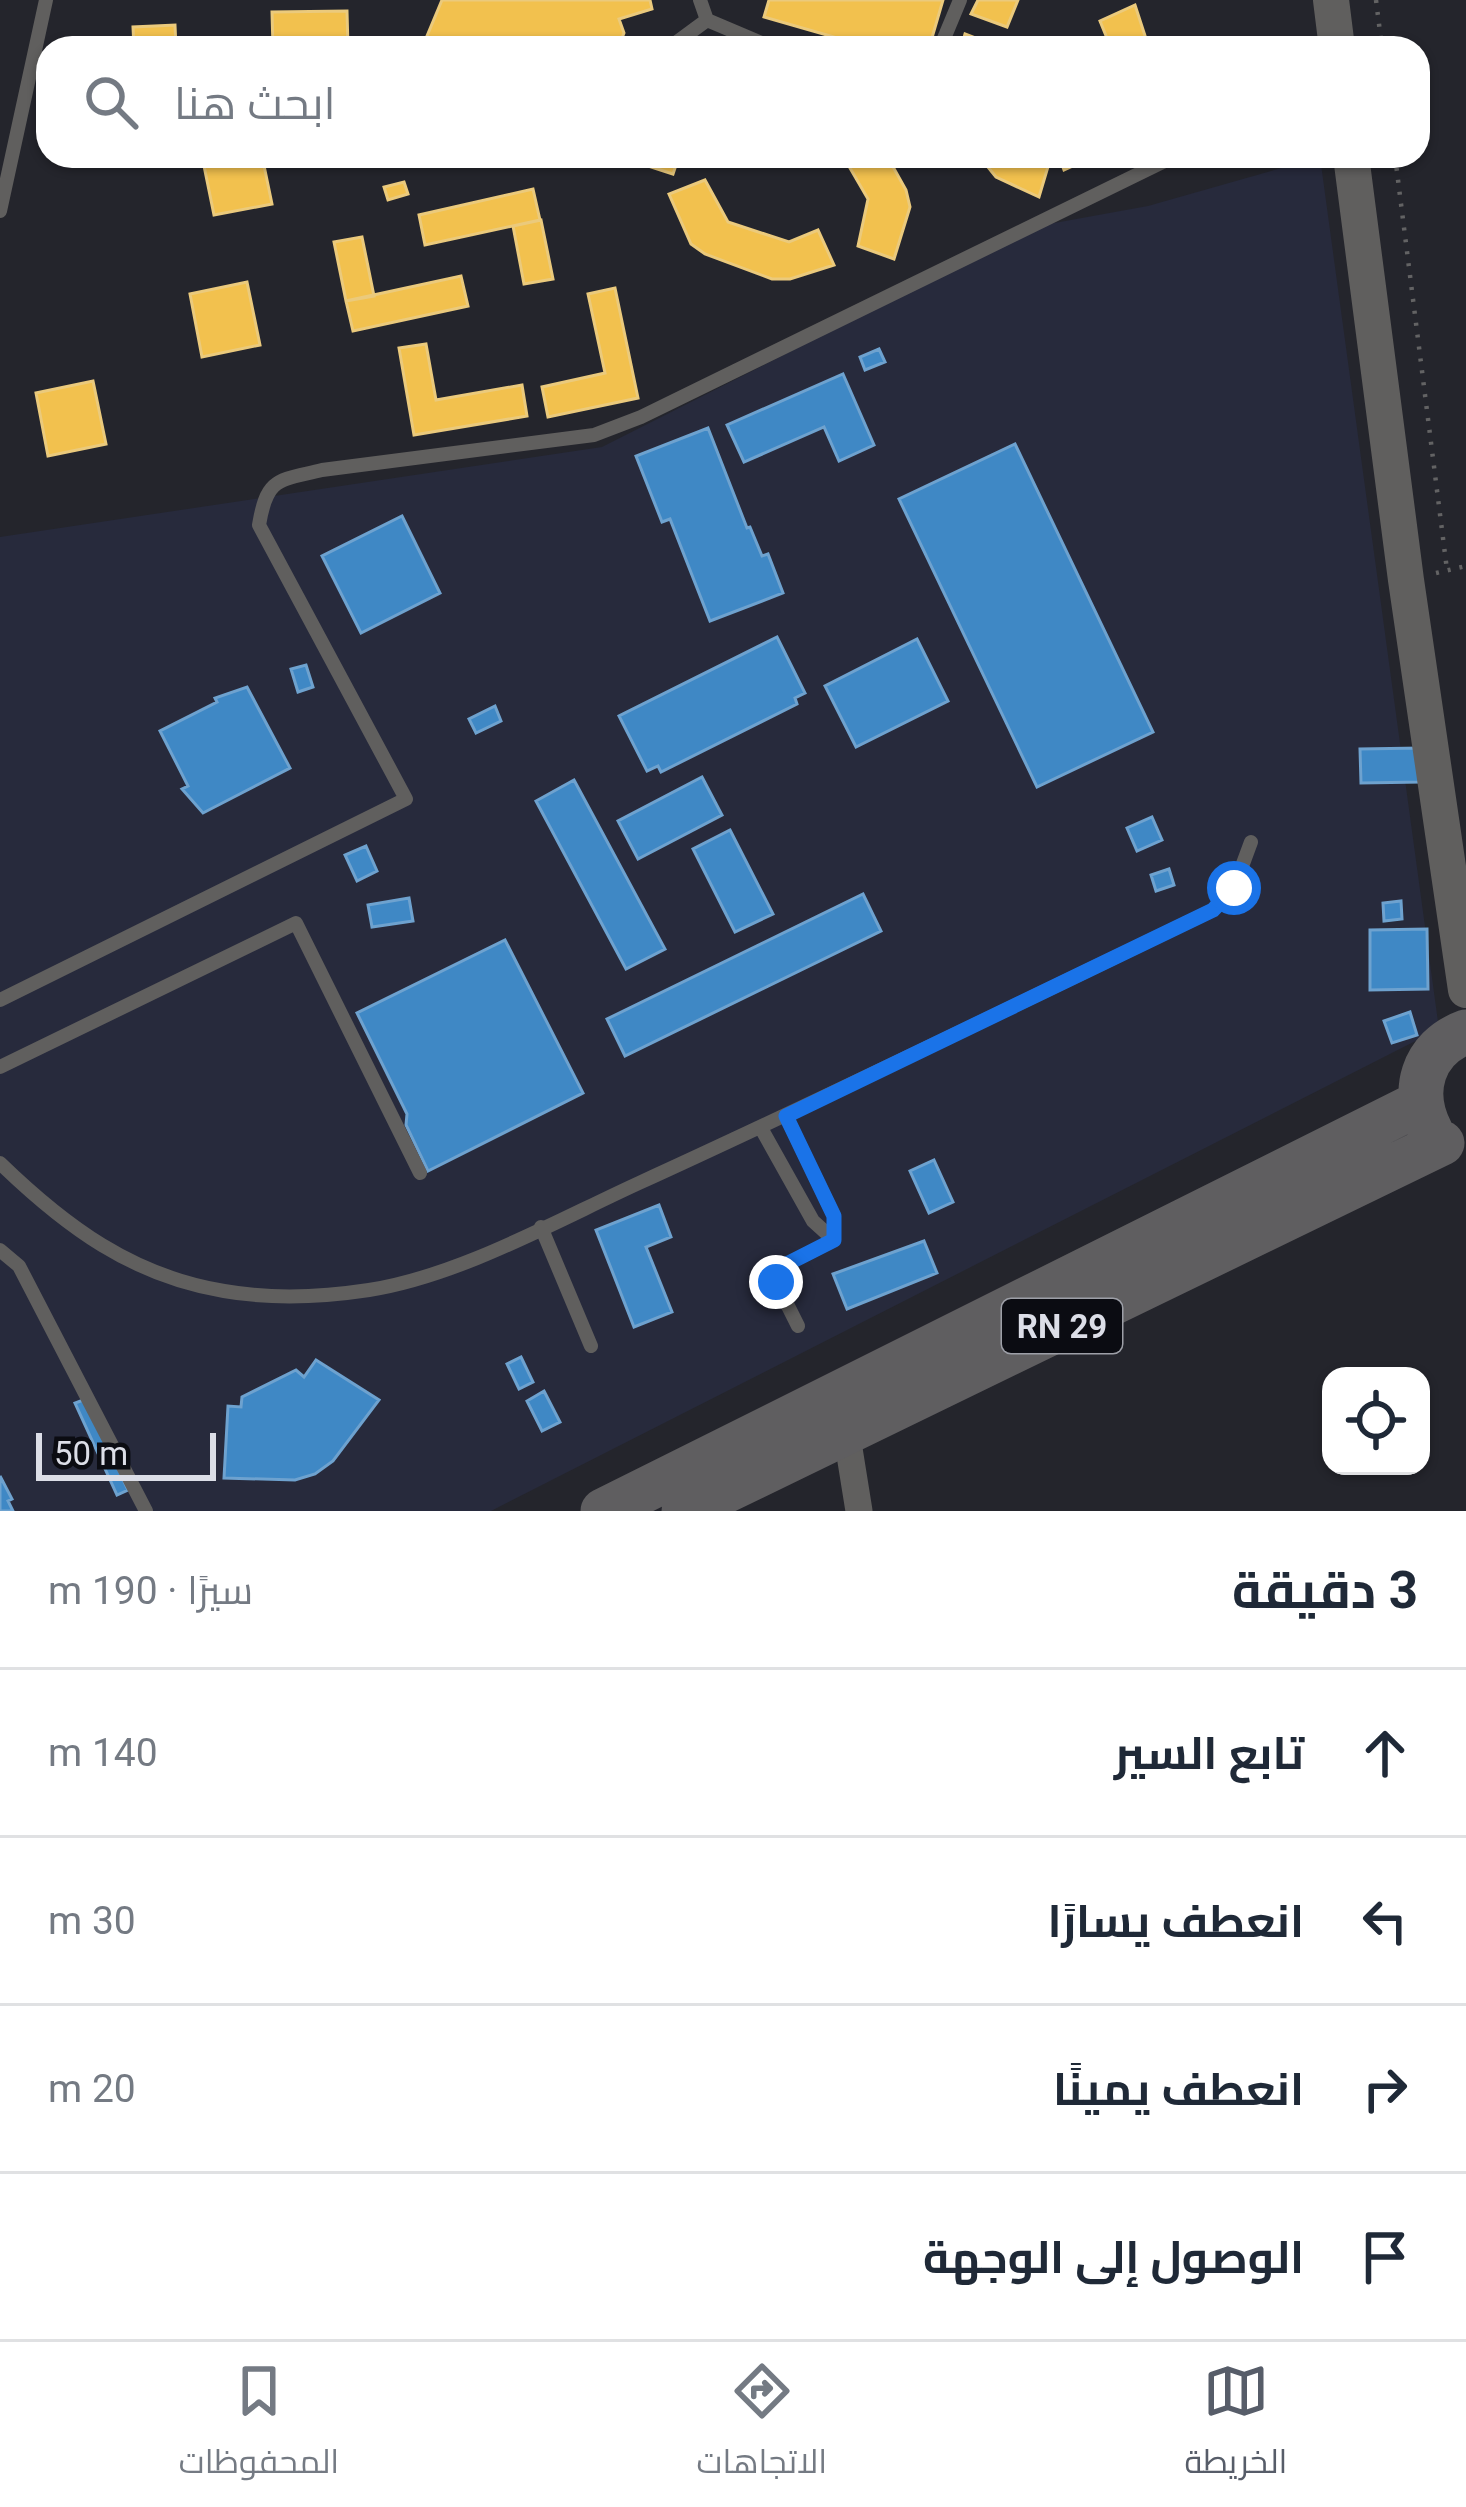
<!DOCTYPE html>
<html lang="ar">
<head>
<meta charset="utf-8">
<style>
  :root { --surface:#fff; --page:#f2f2f3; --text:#1f2937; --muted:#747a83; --line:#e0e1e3; --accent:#575d69 }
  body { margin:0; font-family:Roboto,Cairo,sans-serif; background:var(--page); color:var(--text); direction:rtl }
  .controls { position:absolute; right:36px; bottom:36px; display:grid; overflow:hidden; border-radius:24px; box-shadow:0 3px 9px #0004 }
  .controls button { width:108px; height:108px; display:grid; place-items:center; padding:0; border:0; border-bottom:3px solid var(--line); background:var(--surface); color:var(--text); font:60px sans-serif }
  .scale { position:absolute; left:36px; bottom:30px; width:180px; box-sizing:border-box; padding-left:12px; border:6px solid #dcdee7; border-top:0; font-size:33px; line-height:42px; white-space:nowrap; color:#dcdee7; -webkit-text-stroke:9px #0b0c12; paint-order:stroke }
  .stop { position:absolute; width:36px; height:36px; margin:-27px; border:9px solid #1a73e8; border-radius:50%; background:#fff }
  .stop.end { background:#1a73e8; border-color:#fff; box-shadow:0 3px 12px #0008 }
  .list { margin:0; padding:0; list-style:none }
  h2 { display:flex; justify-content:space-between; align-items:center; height:156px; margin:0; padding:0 48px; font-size:51px }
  h2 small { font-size:39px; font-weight:400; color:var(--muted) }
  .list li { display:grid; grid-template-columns:78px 1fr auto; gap:36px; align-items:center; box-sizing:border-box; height:168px; padding:0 48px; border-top:3px solid var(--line) }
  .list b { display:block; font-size:45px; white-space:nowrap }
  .list em { font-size:39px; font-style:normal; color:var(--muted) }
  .icon { flex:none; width:66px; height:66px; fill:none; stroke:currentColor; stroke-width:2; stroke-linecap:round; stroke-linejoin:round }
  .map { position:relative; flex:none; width:1466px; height:1511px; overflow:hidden; direction:ltr }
  .search { position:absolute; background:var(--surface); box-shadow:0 3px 9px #0004; left:36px; right:36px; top:36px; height:132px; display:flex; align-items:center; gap:30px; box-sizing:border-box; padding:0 42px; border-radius:36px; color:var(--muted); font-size:45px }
  .sheet { height:828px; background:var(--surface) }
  nav { display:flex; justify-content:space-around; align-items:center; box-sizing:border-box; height:168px; border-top:3px solid var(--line); background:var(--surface); font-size:33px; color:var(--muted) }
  nav a { display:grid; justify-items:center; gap:6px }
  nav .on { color:var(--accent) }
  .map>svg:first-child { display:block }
  .built { fill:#272a3c }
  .homes { fill:#f2c14e; stroke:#ebca7c; stroke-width:3 }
  .schools { fill:#3f88c5; stroke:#6ea2cf; stroke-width:3 }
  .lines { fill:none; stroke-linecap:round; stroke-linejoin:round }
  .path { stroke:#636364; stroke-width:4.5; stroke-dasharray:3 9; stroke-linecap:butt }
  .service { stroke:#605f5e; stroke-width:14 }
  .minor { stroke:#605f5e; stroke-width:27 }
  .tertiary { stroke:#605f5e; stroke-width:36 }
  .trunk { stroke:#5f5e60; stroke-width:45 }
  .route { stroke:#1a73e8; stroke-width:15 }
  .labels { text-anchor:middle; stroke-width:12; stroke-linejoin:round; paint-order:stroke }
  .shield { fill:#0b0c12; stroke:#9d9fa7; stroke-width:3 }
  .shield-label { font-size:33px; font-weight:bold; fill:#dcdee7 }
</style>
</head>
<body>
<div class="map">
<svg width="1466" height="1511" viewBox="0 0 1466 1511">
  <rect width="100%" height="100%" fill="#24252c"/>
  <path class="built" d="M1320,157l119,872 -948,482h-491v-974l602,-90 436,-221 110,-20z"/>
  <path class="homes" d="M442,0h208l2,9 -33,10 5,14 -6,15h-196z
    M769,0h174l-14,48h-57l-108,-31z
    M978,0h40l-11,27 -36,-13z
    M1135,5l14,43h-38l-11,-27z
    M347,11l1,37h-75l-1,-36z
    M175,25l1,23h-42l-1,-21z
    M965,34l36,14h-40z
    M202,156h60l10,48 -58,11z
    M639,156h40l-6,18 -37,-12z
    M843,156h44l19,34 4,17 -16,52 -36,-13 10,-47z
    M979,156h59l12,4 -11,37 -43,-20z
    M1059,156h36l-31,14z
    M705,180l23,42 61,20 29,-12 16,35 -44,14h-18l-67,-25 -14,-10 -22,-50z
    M404,182l4,12 -20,6 -4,-13z
    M533,189l7,31 -115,25 -6,-30z
    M541,220l12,59 -29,5 -11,-58z
    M362,237l12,59 -28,5 -12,-59z
    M461,276l7,30 -115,25 -7,-30z
    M247,282l13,63 -58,12 -12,-63z
    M615,288l23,110 -90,19 -6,-30 63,-14 -17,-79z
    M426,344l10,56 86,-15 5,31 -113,19 -15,-87z
    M93,381l13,63 -58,12 -12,-63z"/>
  <path class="schools" d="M879,349l6,13 -20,8 -5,-13z
    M843,374l31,71 -35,16 -15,-34 -80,35 -17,-37z
    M708,428l39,100 3,-1 12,29 6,-2 15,39 -73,28 -40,-102 -8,3 -26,-66z
    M1015,444l138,288 -116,55 -138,-288z
    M402,516l38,77 -79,40 -39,-77z
    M777,637l28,56 -10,5 2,6 -136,68 -3,-6 -11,5 -28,-55z
    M917,639l31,62 -92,46 -31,-61z
    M306,665l7,22 -15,5 -7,-23z
    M247,687l43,81 -87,45 -21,-24 6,-3 -28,-55 57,-29 -2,-4z
    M495,706l6,15 -25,12 -7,-14z
    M1420,748l1,34 -60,1 -1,-34z
    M702,777l20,38 -84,44 -20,-38z
    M574,780l91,169 -39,20 -90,-168z
    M1152,817l10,23 -25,11 -10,-23z
    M730,830l43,84 -38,18 -42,-83z
    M366,846l11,25 -20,10 -12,-26z
    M1169,869l5,16 -18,6 -5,-16z
    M863,894l18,37 -256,125 -18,-37z
    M409,898l4,23 -41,6 -4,-22z
    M1401,901l1,18 -18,2 -1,-18z
    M1427,929l1,60 -58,1v-60z
    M505,940l78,153 -155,78 -22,-46 1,-11 -50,-101z
    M1410,1012l7,23 -25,8 -8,-22z
    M934,1160l19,42 -24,11 -19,-42z
    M659,1205l12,32 -25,10 26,65 -38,15 -38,-97z
    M924,1241l13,32 -90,36 -14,-35z
    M521,1357l12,25 -14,7 -12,-25z
    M316,1360l63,40 -46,61 -18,13 -20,6 -71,-2 4,-72 13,1 1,-10 54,-27 8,7z
    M544,1391l16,31 -18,9 -15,-30z
    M86,1399l42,91 -11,5 -42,-92z
    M0,1476l12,23 -4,2 5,10h-13z"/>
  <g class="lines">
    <path class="path" d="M1376,0l6,48
      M1395,156l52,414
      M1436,573l30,-7"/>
    <path class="service" d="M700,0l7,20 66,28
      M669,48l38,-28
      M940,48l20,-48
      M0,211l46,-211
      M0,1000l406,-201 -147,-274c8,-48 19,-44 63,-55l272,-35 47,-18 534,-261
      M0,1067l296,-144 124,250
      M786,1116l48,100v24
      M761,1128l52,93 21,19
      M0,1163c65,63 132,113 224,128 46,8 99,6 145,-1 90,-14 187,-69 270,-107 193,-88 383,-181 574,-273l21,-22 17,-46
      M541,1227l50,119
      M0,1250l19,16 127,245
      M798,1326l-20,-40 -1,-12 8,-9 49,-25"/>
    <path class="minor" d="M846,1430l13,81"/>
    <path class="tertiary" d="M1331,0l6,48
      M1351,156l55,424 60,410"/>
    <path class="trunk" d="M1431,1132c-21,-40 -9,-84 35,-100
      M603,1511l817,-408
      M684,1511l758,-368"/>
  </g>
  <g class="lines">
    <path class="route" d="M776,1282l5,-15 53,-27v-24l-48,-100 427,-206 21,-22"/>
  </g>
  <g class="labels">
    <rect class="shield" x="1002" y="1299" width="120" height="54" rx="9"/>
    <g class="shield-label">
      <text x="1062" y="1338">RN 29</text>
    </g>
  </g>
</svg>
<div class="controls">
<button><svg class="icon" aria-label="locate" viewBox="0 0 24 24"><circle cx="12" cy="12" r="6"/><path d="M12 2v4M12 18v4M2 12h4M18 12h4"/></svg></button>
</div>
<div class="scale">50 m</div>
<div class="stop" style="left:1234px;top:888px"></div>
<div class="stop end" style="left:776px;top:1282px"></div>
<div class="search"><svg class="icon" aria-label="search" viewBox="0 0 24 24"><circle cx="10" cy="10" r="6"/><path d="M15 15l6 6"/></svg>ابحث هنا</div>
</div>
<section class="sheet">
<h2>3 دقيقة<small>سيرًا · 190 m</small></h2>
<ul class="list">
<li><svg class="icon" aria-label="ahead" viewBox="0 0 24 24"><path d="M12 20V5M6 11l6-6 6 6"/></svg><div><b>تابع السير</b></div><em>140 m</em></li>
<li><svg class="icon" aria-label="left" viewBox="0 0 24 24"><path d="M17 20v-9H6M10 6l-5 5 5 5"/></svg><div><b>انعطف يسارًا</b></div><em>30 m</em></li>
<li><svg class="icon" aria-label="right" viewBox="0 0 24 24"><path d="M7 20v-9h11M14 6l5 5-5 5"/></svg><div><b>انعطف يمينًا</b></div><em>20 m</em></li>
<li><svg class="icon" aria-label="arrive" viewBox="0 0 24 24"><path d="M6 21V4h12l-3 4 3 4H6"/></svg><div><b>الوصول إلى الوجهة</b></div></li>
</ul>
</section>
<nav>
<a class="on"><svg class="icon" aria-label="map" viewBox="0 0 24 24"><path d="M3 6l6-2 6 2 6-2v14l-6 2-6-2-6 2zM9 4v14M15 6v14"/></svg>الخريطة</a>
<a><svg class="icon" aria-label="directions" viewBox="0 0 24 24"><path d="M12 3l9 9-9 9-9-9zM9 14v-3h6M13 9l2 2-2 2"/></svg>الاتجاهات</a>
<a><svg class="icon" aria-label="saved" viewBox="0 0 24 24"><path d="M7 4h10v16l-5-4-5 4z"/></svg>المحفوظات</a>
</nav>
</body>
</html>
